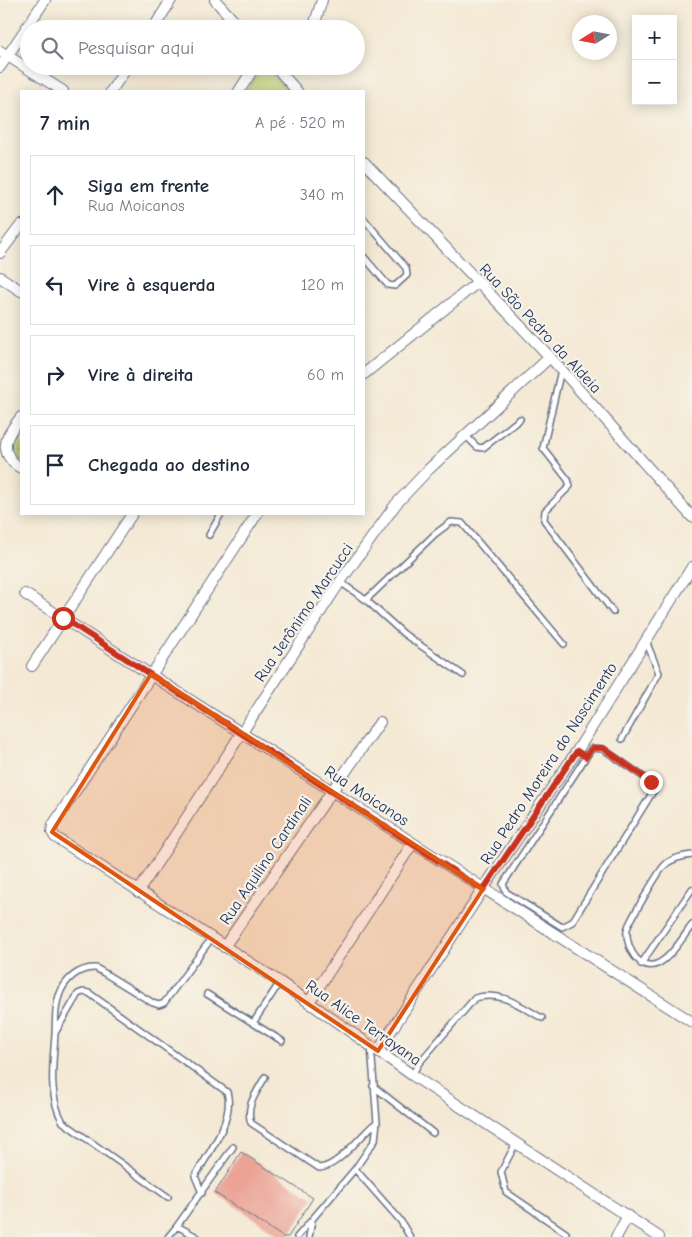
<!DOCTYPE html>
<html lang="pt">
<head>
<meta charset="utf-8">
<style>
  :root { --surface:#fff; --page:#f6f6f7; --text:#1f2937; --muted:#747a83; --line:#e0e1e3 }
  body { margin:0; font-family:"Comic Neue",sans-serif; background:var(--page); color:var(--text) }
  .controls { position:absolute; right:15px; top:15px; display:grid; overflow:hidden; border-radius:0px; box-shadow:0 2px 12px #0003 }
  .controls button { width:45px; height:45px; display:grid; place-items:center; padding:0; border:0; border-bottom:1px solid var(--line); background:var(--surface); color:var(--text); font:25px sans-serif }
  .compass { position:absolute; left:572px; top:15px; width:45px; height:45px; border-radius:50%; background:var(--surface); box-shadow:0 2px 12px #0003; rotate:259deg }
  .stop { position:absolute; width:15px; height:15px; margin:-11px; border:4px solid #c8321e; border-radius:50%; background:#fff }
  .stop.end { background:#c8321e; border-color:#fff; box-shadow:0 1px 5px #0008 }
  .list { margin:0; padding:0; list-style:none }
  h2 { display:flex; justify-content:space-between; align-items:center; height:65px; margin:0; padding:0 20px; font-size:21px }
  h2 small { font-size:16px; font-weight:400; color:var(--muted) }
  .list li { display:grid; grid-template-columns:32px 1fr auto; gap:15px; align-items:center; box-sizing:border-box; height:80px; margin:0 10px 10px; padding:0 10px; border:1px solid var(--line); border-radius:0px }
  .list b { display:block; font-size:19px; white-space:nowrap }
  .list p { margin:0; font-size:16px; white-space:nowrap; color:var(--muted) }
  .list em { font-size:16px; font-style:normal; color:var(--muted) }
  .icon { flex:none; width:28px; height:28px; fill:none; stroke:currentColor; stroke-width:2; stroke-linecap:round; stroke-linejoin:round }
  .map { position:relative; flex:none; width:692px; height:1237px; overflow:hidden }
  .search { position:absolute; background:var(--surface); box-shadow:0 2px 12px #0003; left:20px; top:20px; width:345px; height:55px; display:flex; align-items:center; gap:12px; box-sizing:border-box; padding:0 18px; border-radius:28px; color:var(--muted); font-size:19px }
  .panel { position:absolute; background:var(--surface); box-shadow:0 2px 12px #0003; left:20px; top:90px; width:345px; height:425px; border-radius:0px }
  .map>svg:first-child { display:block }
  .green { fill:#c1d174; stroke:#6e8069 }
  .building { fill:#eaa395 }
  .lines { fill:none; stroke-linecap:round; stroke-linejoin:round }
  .lane-casing { stroke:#677087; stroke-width:8 }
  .street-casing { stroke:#677087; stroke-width:12 }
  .lane { stroke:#fff; stroke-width:5 }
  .street { stroke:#fff; stroke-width:10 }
  .route { stroke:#c8321e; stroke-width:6 }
  .marked { fill:#de5710; fill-opacity:0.2; stroke:#de5710; stroke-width:4; stroke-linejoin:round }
  .labels { text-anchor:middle; stroke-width:4.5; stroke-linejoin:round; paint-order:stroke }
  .street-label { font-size:16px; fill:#1b2f5e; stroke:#f7f3e8 }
</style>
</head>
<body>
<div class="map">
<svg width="692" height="1237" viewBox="0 0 692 1237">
  <rect width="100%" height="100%" fill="#f7f3e8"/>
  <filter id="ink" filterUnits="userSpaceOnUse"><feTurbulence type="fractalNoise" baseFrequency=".02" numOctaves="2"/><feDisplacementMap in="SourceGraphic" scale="10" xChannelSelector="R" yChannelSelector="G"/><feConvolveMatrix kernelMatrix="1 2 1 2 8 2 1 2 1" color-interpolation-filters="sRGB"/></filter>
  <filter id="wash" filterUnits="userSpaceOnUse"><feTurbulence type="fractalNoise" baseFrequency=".0096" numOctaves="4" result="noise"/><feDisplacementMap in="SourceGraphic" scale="20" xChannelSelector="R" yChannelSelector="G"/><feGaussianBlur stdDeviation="1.12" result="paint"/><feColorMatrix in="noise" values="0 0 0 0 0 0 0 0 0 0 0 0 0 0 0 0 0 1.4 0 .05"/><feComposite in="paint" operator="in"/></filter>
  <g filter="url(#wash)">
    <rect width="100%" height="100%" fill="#f4e9d4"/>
    <path class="green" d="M263,66l25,24 -1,1h-41z
      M21,429v38l-11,-10v-13z"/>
    <g id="blocks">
      <path class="building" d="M241,1152l72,46 -25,39h-5l-68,-44z"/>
    </g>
  </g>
  <g filter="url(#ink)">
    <use href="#blocks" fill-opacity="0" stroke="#677087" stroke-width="1"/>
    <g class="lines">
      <defs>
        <path id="lane" d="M364,219l42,49 1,7 -12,11 -7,-1 -24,-28
          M561,370l-18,78 25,32 2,6 -25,25 -1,9 69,92
          M466,436l11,11 6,1 37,-29
          M209,535l12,-21
          M340,582l26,18 38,34 59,41
          M366,600l69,-66 16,-12 11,1 102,121
          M622,739l37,-66 -13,-32
          M577,751l9,6 -83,127 3,8 56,35 10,-5 82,-132 -3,-8 -48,-33 -11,-1 -6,9
          M692,855c-9,1 -22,4 -28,11 -5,5 -37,59 -37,64 -1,9 3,21 9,28 22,24 44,-17 56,-33
          M641,964l51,-75
          M207,994l46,29 27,-41
          M253,1023l29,18
          M55,1033l23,-39 5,-2 6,1 138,99c8,27 -19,62 -32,84l7,17
          M412,1075l7,-12 56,-65c26,-8 45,8 67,20
          M265,1077c-8,15 -20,29 -14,46l68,45c20,-1 42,-34 58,-46
          M373,1086l60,47
          M516,1143l-15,29 5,20 60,41
          M355,1169l45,51 10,17
          M168,1197l-105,-75c-15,-26 -10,-58 -8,-87 1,-13 -1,-26 4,-39 5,-16 20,-29 37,-28l57,35 6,2 5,-2 47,-64
          M168,1237l9,-11
          M197,1237l-20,-11 56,-79
          M297,1237l58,-68 20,-29 2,-18 -6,-76
          M309,1237l3,-17"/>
        <path id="street" d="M215,0l26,29
          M153,29l18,-29
          M313,29l9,-29
          M0,51l63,40
          M275,66l22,25
          M0,67l45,-67
          M111,91l17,-25
          M239,91l16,-25
          M364,162l186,195 142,160
          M0,253l21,-28
          M0,277l21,14
          M364,374l114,-92
          M21,417c-9,12 -21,25 -12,40 4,6 6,8 12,11
          M257,514l-204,311 -1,7 3,5 225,145 132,93 247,162
          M25,594l667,428
          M32,666l100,-152
          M138,892l202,-310 56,-78 33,-35 121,-112
          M224,947l156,-225
          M309,1002l104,-159
          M378,1051l105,-162 94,-138 115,-184
          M616,1237l12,-21"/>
      </defs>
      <use href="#lane" class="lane-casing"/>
      <use href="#street" class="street-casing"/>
      <use href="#lane" class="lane"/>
      <use href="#street" class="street"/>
    </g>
  </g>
  <g class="lines" filter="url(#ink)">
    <path class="route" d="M63,618l420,272 94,-139 9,6 6,-9h11l48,34"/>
  </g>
  <path class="marked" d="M151,674l332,215 -105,162 -326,-219z"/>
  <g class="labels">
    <g class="street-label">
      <text transform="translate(541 328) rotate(47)" y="6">Rua São Pedro da Aldeia</text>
      <text transform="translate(303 612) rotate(-56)" y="6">Rua Jerônimo Marcucci</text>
      <text transform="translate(548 763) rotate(-57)" y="6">Rua Pedro Moreira do Nascimento</text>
      <text transform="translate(367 795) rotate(33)" y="6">Rua Moicanos</text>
      <text transform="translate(265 860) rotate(-56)" y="6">Rua Aquilino Cardinali</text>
      <text transform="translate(364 1022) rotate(35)" y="6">Rua Alice Terrayana</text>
    </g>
  </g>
</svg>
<div class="controls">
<button>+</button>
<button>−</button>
</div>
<svg class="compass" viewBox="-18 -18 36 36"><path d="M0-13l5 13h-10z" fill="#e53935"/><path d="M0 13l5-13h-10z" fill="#747a83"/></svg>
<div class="stop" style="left:63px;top:618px"></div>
<div class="stop end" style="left:651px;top:782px"></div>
<div class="search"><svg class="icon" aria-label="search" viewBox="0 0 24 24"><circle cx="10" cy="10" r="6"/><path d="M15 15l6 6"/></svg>Pesquisar aqui</div>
<section class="panel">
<h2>7 min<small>A pé · 520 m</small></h2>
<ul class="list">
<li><svg class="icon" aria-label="ahead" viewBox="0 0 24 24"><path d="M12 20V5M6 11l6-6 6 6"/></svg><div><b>Siga em frente</b><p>Rua Moicanos</p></div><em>340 m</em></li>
<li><svg class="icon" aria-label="left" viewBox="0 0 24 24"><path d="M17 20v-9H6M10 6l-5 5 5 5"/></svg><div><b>Vire à esquerda</b></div><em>120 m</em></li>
<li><svg class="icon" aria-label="right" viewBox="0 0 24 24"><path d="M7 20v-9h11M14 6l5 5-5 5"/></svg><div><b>Vire à direita</b></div><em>60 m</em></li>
<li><svg class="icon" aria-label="arrive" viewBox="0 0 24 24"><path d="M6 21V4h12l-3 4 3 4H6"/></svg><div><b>Chegada ao destino</b></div></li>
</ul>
</section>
</div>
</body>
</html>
